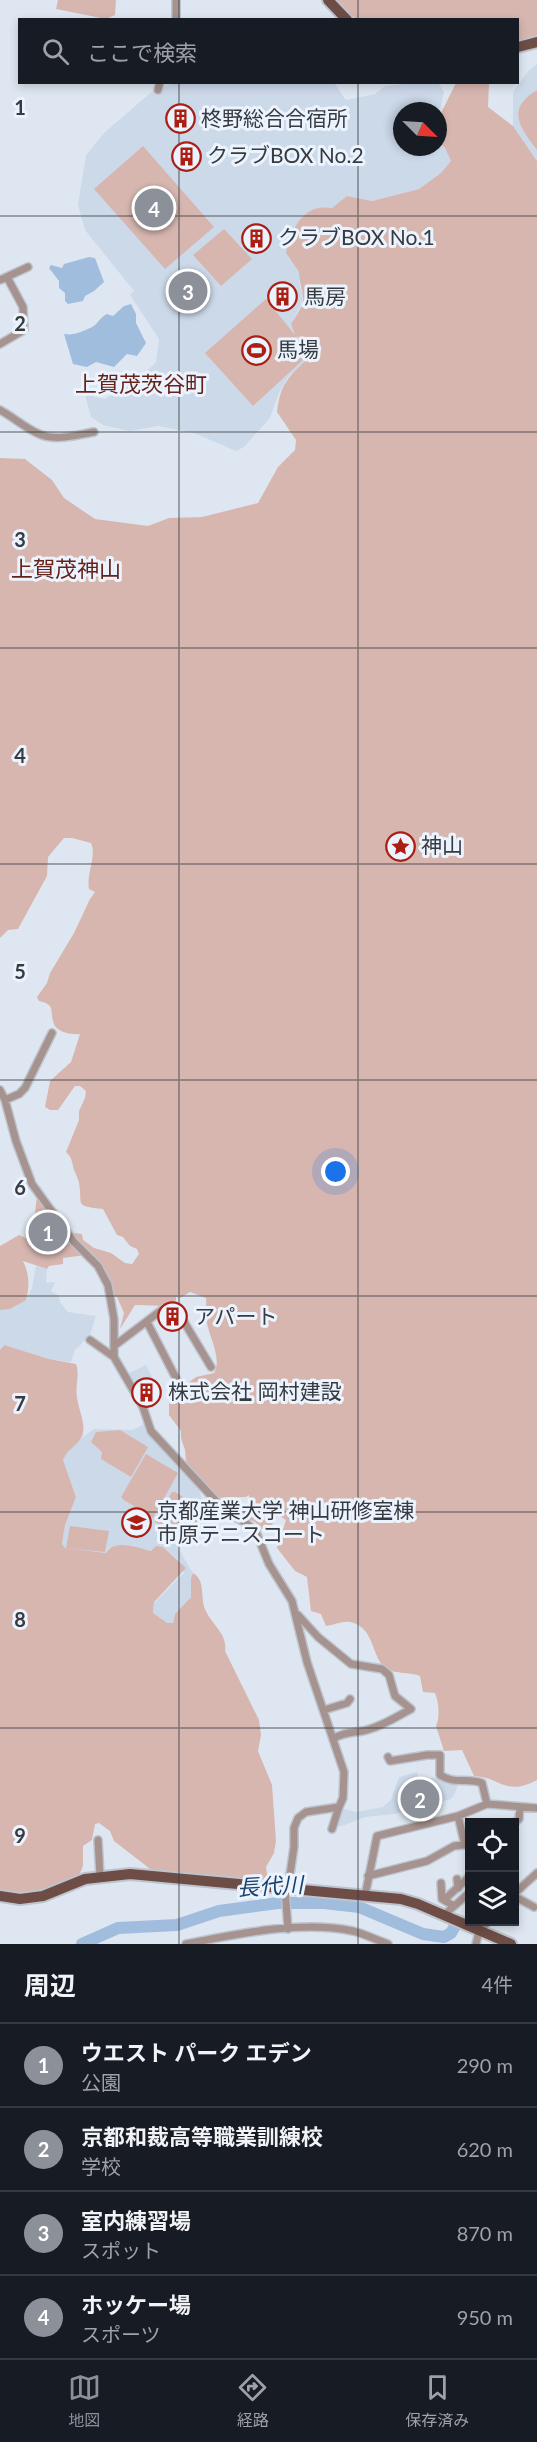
<!DOCTYPE html>
<html lang="ja">
<head>
<meta charset="utf-8">
<style>
  :root { --surface:#171b24; --page:#20242c; --text:#f1f3f6; --muted:#9ea1a6; --line:#363941; --accent:#8c9099 }
  body { margin:0; font-family:Lato,"Noto Sans JP",sans-serif; background:var(--page); color:var(--text) }
  .controls { position:absolute; right:18px; bottom:18px; display:grid; overflow:hidden; border-radius:0px; box-shadow:0 3px 9px #0003 }
  .controls button { width:54px; height:54px; display:grid; place-items:center; padding:0; border:0; border-bottom:2px solid var(--line); background:var(--surface); color:var(--text); font:30px sans-serif }
  .compass { position:absolute; left:393px; top:102px; width:54px; height:54px; border-radius:50%; background:var(--surface); box-shadow:0 3px 9px #0003; rotate:114deg }
  .you { position:absolute; left:336px; top:1172px; width:21px; height:21px; margin:-15px; border:4px solid #fff; border-radius:50%; background:#1a73e8; box-shadow:0 0 0 9px #1a73e833 }
  .badge { display:grid; place-items:center; width:39px; height:39px; border-radius:50%; background:var(--accent); color:#fff; font-size:20px; font-weight:700 }
  .pin { position:absolute; translate:-50% -50%; border:3px solid #fff; box-shadow:0 2px 6px #0006 }
  .list { margin:0; padding:0; list-style:none }
  h2 { display:flex; justify-content:space-between; align-items:center; height:78px; margin:0; padding:0 24px; font-size:26px }
  h2 small { font-size:20px; font-weight:400; color:var(--muted) }
  .list li { display:grid; grid-template-columns:39px 1fr auto; gap:18px; align-items:center; box-sizing:border-box; height:84px; padding:0 24px; border-top:2px solid var(--line) }
  .list b { display:block; font-size:22px; white-space:nowrap }
  .list p { margin:0; font-size:20px; white-space:nowrap; color:var(--muted) }
  .list em { font-size:20px; font-style:normal; color:var(--muted) }
  .icon { flex:none; width:33px; height:33px; fill:none; stroke:currentColor; stroke-width:2; stroke-linecap:round; stroke-linejoin:round }
  .map { position:relative; flex:none; width:537px; height:1944px; overflow:hidden }
  .search { position:absolute; background:var(--surface); box-shadow:0 3px 9px #0003; left:18px; right:18px; top:18px; height:66px; display:flex; align-items:center; gap:15px; box-sizing:border-box; padding:0 21px; border-radius:0px; color:var(--muted); font-size:22px }
  .sheet { height:414px; background:var(--surface) }
  nav { display:flex; justify-content:space-around; align-items:center; box-sizing:border-box; height:84px; border-top:2px solid var(--line); background:var(--surface); font-size:16px; color:var(--muted) }
  nav a { display:grid; justify-items:center; gap:3px }
  nav .on { color:var(--accent) }
  .map>svg:first-child { display:block }
  .built { fill:#ccd9e9 }
  .green { fill:#d7b6b0 }
  .water { fill:#a1bdde }
  .lines { fill:none; stroke-linecap:round; stroke-linejoin:round }
  .river { stroke:#a1bdde; stroke-width:12 }
  .street-casing { stroke:#bdc4cd; stroke-width:10 }
  .primary-casing { stroke:#bdc4cd; stroke-width:14 }
  .street { stroke:#a6928e; stroke-width:7 }
  .primary { stroke:#6f4d47; stroke-width:10 }
  .grid { fill:none; stroke:#373a3e; stroke-width:1.5; stroke-opacity:0.55 }
  .labels { text-anchor:middle; stroke-width:6; stroke-linejoin:round; paint-order:stroke }
  .poi-label { font-size:21px; fill:#373a3e; stroke:#ebf4fe; text-anchor:start }
  .neighbourhood-label { font-size:22px; fill:#662219; stroke:#ebf4fe }
  .water-label { font-size:22px; font-style:italic; fill:#1a416c; stroke:#ebf4fe }
  .grid-label { font-size:20px; text-anchor:middle; font-weight:bold; fill:#373a3e; stroke:#ebf4fe; stroke-width:6; stroke-linejoin:round; paint-order:stroke }
</style>
</head>
<body>
<div class="map">
<svg width="537" height="1944" viewBox="0 0 537 1944">
  <rect width="100%" height="100%" fill="#dee7f1"/>
  <path class="built" d="M537,64v97l-24,-35v-34l16,-22z
    M178,82l156,1 12,17 29,-6 10,-8 32,-3h21l6,9 -6,27v-8h-36v36h36v-7l7,8 6,13 -10,12 -22,16 -47,12 -25,-5 -61,57 13,19v10l4,15 -3,11 -9,16 5,11 10,8v17l-18,17 -9,16 -9,25 -26,29 -8,4 -42,-18 -36,-7 -28,5 -27,-6 -12,-8 -8,-30 12,10 10,2 39,-25 12,-12 3,-23 -29,-44 4,-4 -49,-61 -7,-25 8,-50 18,-22 51,-44z
    M36,1266l11,3 -1,14 9,-1 -4,9 8,5 1,6 8,10 28,4 -6,19 -15,15 -4,12 -22,-3 -46,-14 -3,5v-40l26,-10 6,-12z
    M146,1365l15,28 -17,8 -17,-27z
    M145,1424l1,8 52,55 11,33 -11,14 -20,14 15,25 -2,5v19l-16,17 -2,9 -6,2 -14,-12 1,-10 30,-30 -4,-12 -11,-9 -6,-5 -12,4 -14,-3h-28l-3,5 -41,-4 -3,-5 3,-19 11,-28 -13,-37 5,-12 26,-19 38,1z
    M417,1772l2,6h18l9,6 11,-1 1,2 -3,8 -4,6 -57,15 -29,3 -23,9h-7l6,-18 15,4 27,-5 8,-7 8,-23z"/>
  <path class="green" d="M58,0h58l-1,15 -9,4 -50,-10z
    M335,0h202v36l-19,5v-21l-162,-1z
    M456,83h33l-1,24 25,19 24,35v1619c-32,17 -37,-3 -63,-4l-12,-26 -18,1 -8,-25c4,-9 3,-23 -1,-33l-12,-1 -3,-16c-10,-4 -24,-2 -33,-7 -16,-9 -11,-42 -37,-47 -8,-1 -16,3 -24,4l-5,-12 -10,-3 -4,-34 -12,-6 -18,-23 9,-28 -8,-5 -9,15 -8,-1 -6,-7 -20,-9 19,-6 -4,-5 -1,-7 -3,2 -31,1 -29,-37 -1,-11 -4,-12v-7l-12,-16v-18l27,-20 18,-4c9,-16 -7,-39 -8,-56 -1,-7 1,-12 0,-19l-16,-6 -10,6 -4,-1v3l-5,6 -36,-1 -15,24 4,-16 -7,-16 -4,-1 -3,-11 -38,-49 3,-3 7,1 1,6 11,8 17,5 14,10 7,1 7,-10 -2,-5 -7,-3 -7,-9 -6,-2 -14,-26c-30,-3 -20,-4 -24,-26 -1,-4 -3,-9 -5,-13 -2,-7 -2,-13 -8,-18l13,-32v-9l6,-13 1,-7 -6,-5h-5l-17,24h-8l-5,-3 5,-26 21,-19 9,-28c-6,1 -23,-1 -26,-10 -5,-12 3,-19 -15,-23l-2,-4 10,-14 3,-10 24,-40 16,-34 5,-7 -6,-3c-3,-15 8,-33 2,-46l-19,-5h-8l-16,19 -1,19 -29,53 -10,1 -8,8v-480l25,1 27,21 12,18 31,21 53,7 21,-8 33,-1 56,-14 20,-36 17,-17 1,-10 -19,-28c3,-26 10,-34 29,-52v-17l-10,-8 8,12 -2,14 -49,45 -48,-53 61,-54 29,36 -4,-11c5,-8 13,-18 12,-27 -1,-9 -4,-16 -4,-25l-13,-19c6,-24 16,-50 46,-45l15,-12 25,5 47,-12 22,-16 10,-12 -6,-13 -7,-8v-21z
    M537,90v60c-17,-23 -32,-40 0,-60z
    M143,146l71,81 -49,42 -71,-80z
    M224,229l28,30 -31,27 -28,-31z
    M37,1195l4,3 9,19 36,38 -23,3v6l-14,2 -2,3 -24,-8c6,13 7,24 3,39l-16,9 -10,1v-64l19,-11 13,6z
    M4,1345l45,14 27,5c4,10 -1,22 1,33 1,12 11,30 4,41 -6,10 -12,9 -18,22l13,37 -11,28 -3,19 3,4 41,5c9,-15 31,-5 45,-2l5,-5 7,1 23,21 -32,34 -1,11 14,10h6l2,-9 16,-17v-19l2,-5c13,8 7,24 12,36 6,15 23,25 20,42l34,69 2,15 -3,16 14,34 4,56 -2,12 -8,14 2,12 -3,4 -111,-11 -40,-31 -4,-10 -11,-8 -4,1 -3,16 -9,6v20l-5,12c-27,10 -49,18 -78,14v-542z
    M120,1430l28,17 -17,30 -30,-18 1,-7 -11,-10 5,-10z
    M146,1454l32,19 -25,45 -29,-18 -3,-3z
    M172,1492h3l29,17 -15,27 -5,3 -29,-17z
    M70,1526l39,5 -4,21 -39,-4z"/>
  <path class="water" d="M89,257l6,1 9,24 -10,9 -9,5 -2,5 -15,3 -3,-3v-8l-6,-5v-7l-10,-13 2,-3 11,3 2,-4z
    M131,304l5,10v9l10,20 -9,13 -10,-2 -13,13 -18,-5 -9,5 -14,-3 -9,-30c9,2 20,-3 28,-7 6,-3 8,-10 15,-13l6,2 11,-10z"/>
  <g class="lines">
    <path class="river" d="M82,1944l36,-16 59,-3 42,-14 59,-8h46l35,4 64,27 21,3 7,-4 4,-7"/>
    <defs>
      <path id="street" d="M176,0v20
        M158,90l2,-8
        M0,280l28,-13
        M0,344l24,-14 -1,-23 -16,-30
        M0,410c13,7 24,17 37,23 17,9 39,2 57,-1
        M52,1033l-27,55 -6,6 -14,6 11,41 16,43 42,58 24,24 10,19 6,34v38l29,50 8,24 76,82 18,9 11,10 13,32 23,37 15,61 37,110 -1,26 -4,9 -33,5 -8,6 -4,10v19l-6,41
        M0,1090l5,10
        M147,1322l32,62
        M90,1340l24,17
        M114,1346l49,-37 14,1 34,57
        M208,1518l19,-5
        M298,1615l20,22 33,27 31,5 7,6 6,21 16,13c-13,7 -27,16 -41,20 -14,5 -23,1 -37,10
        M324,1710l23,-7 3,-4
        M388,1757l2,4 37,-6h13v20c15,10 26,2 42,8l5,21
        M458,1816l7,29
        M514,1823l5,-4 1,-12
        M332,1829l7,-22
        M98,1840l2,36
        M368,1876l59,-15 27,-15 16,-2
        M457,1879l1,9
        M441,1883l1,16 12,7
        M285,1888l3,41
        M514,1894l23,-21
        M365,1896l12,-60 81,-20 29,-12 50,4
        M514,1896l20,11
        M444,1900l25,-23
        M444,1915l26,-23
        M186,1944c51,-10 115,-24 167,-13 12,3 23,9 35,13
        M476,1944l3,-13 9,-9"/>
      <path id="primary" d="M328,0l19,20
        M518,47l19,-5
        M0,1896l20,3 23,-3 42,-17 45,-5 271,25 17,5 93,40"/>
    </defs>
    <use href="#street" class="street-casing"/>
    <use href="#primary" class="primary-casing"/>
    <use href="#street" class="street"/>
    <use href="#primary" class="primary"/>
  </g>
  <path class="grid" d="M179,0v20M358,0v20M179,82v1862M358,82v1862M0,216h537M0,432h537M0,648h537M0,864h537M0,1080h537M0,1296h537M0,1512h537M0,1728h537"/>
  <defs>
    <symbol id="building-ring" viewBox="-11 -11 22 22"><circle r="9.5" fill="#ebf4fe" stroke="#ad1e12" stroke-width="1.5"/><path d="M-4-6H4V6H1V3H-1V6H-4ZM-2.5-4.3h1.7v1.8h-1.7ZM.8-4.3h1.7v1.8H.8ZM-2.5-1h1.7V.8h-1.7ZM.8-1h1.7V.8H.8Z" fill="#ad1e12"/></symbol>
    <symbol id="stadium-ring" viewBox="-11 -11 22 22"><circle r="9.5" fill="#ebf4fe" stroke="#ad1e12" stroke-width="1.5"/><path d="M0-5a6.5 5 0 1 0 0 10a6.5 5 0 1 0 0-10ZM-3.5-1.8h7v3.6h-7Z" fill="#ad1e12"/></symbol>
    <symbol id="sight-ring" viewBox="-11 -11 22 22"><circle r="9.5" fill="#ebf4fe" stroke="#ad1e12" stroke-width="1.5"/><path d="M0-6L1.8-2.2L6-1.7L2.9 1.2L3.7 5.4L0 3.3L-3.7 5.4L-2.9 1.2L-6-1.7L-1.8-2.2Z" fill="#ad1e12"/></symbol>
    <symbol id="university-ring" viewBox="-11 -11 22 22"><circle r="9.5" fill="#ebf4fe" stroke="#ad1e12" stroke-width="1.5"/><path d="M0-5L7-2L0 1L-7-2ZM-4 1L0 2.5L4 1V4Q0 6-4 4Z" fill="#ad1e12"/></symbol>
  </defs>
  <g fill-rule="evenodd">
    <use href="#building-ring" x="164" y="102" width="33" height="33"/>
    <use href="#building-ring" x="170" y="140" width="33" height="33"/>
    <use href="#building-ring" x="240" y="222" width="33" height="33"/>
    <use href="#building-ring" x="266" y="280" width="33" height="33"/>
    <use href="#stadium-ring" x="240" y="334" width="33" height="33"/>
    <use href="#sight-ring" x="384" y="830" width="33" height="33"/>
    <use href="#building-ring" x="156" y="1300" width="33" height="33"/>
    <use href="#building-ring" x="130" y="1376" width="33" height="33"/>
    <use href="#university-ring" x="120" y="1506" width="33" height="33"/>
  </g>
  <g class="labels">
    <g class="poi-label">
      <text x="201" y="126">柊野総合合宿所</text>
      <text x="207" y="163">クラブBOX No.2</text>
      <text x="278" y="245">クラブBOX No.1</text>
      <text x="304" y="304">馬房</text>
      <text x="277" y="357">馬場</text>
      <text x="421" y="853">神山</text>
      <text x="194" y="1324">アパート</text>
      <text x="168" y="1399">株式会社 岡村建設</text>
      <text x="157" y="1518">京都産業大学 神山研修室棟<tspan x="157" dy="24">市原テニスコート</tspan></text>
    </g>
    <g class="neighbourhood-label">
      <text x="141" y="392">上賀茂茨谷町</text>
      <text x="66" y="577">上賀茂神山</text>
    </g>
    <g class="water-label">
      <text transform="translate(270 1886) rotate(-3)" y="8">長代川</text>
    </g>
  </g>
  <g class="grid-label">
    <text x="20" y="115">1</text>
    <text x="20" y="331">2</text>
    <text x="20" y="547">3</text>
    <text x="20" y="763">4</text>
    <text x="20" y="979">5</text>
    <text x="20" y="1195">6</text>
    <text x="20" y="1411">7</text>
    <text x="20" y="1627">8</text>
    <text x="20" y="1843">9</text>
  </g>
</svg>
<div class="controls">
<button><svg class="icon" aria-label="locate" viewBox="0 0 24 24"><circle cx="12" cy="12" r="6"/><path d="M12 2v4M12 18v4M2 12h4M18 12h4"/></svg></button>
<button><svg class="icon" aria-label="layers" viewBox="0 0 24 24"><path d="M12 4l9 5-9 5-9-5zM3 14l9 5 9-5"/></svg></button>
</div>
<svg class="compass" viewBox="-18 -18 36 36"><path d="M0-13l5 13h-10z" fill="#e53935"/><path d="M0 13l5-13h-10z" fill="#9ea1a6"/></svg>
<div class="you"></div>
<div class="pin badge" style="left:48px;top:1232px">1</div>
<div class="pin badge" style="left:420px;top:1799px">2</div>
<div class="pin badge" style="left:188px;top:291px">3</div>
<div class="pin badge" style="left:154px;top:208px">4</div>
<div class="search"><svg class="icon" aria-label="search" viewBox="0 0 24 24"><circle cx="10" cy="10" r="6"/><path d="M15 15l6 6"/></svg>ここで検索</div>
</div>
<section class="sheet">
<h2>周辺<small>4件</small></h2>
<ul class="list">
<li><span class="badge">1</span><div><b>ウエスト パーク エデン</b><p>公園</p></div><em>290 m</em></li>
<li><span class="badge">2</span><div><b>京都和裁高等職業訓練校</b><p>学校</p></div><em>620 m</em></li>
<li><span class="badge">3</span><div><b>室内練習場</b><p>スポット</p></div><em>870 m</em></li>
<li><span class="badge">4</span><div><b>ホッケー場</b><p>スポーツ</p></div><em>950 m</em></li>
</ul>
</section>
<nav>
<a class="on"><svg class="icon" aria-label="map" viewBox="0 0 24 24"><path d="M3 6l6-2 6 2 6-2v14l-6 2-6-2-6 2zM9 4v14M15 6v14"/></svg>地図</a>
<a><svg class="icon" aria-label="directions" viewBox="0 0 24 24"><path d="M12 3l9 9-9 9-9-9zM9 14v-3h6M13 9l2 2-2 2"/></svg>経路</a>
<a><svg class="icon" aria-label="saved" viewBox="0 0 24 24"><path d="M7 4h10v16l-5-4-5 4z"/></svg>保存済み</a>
</nav>
</body>
</html>
